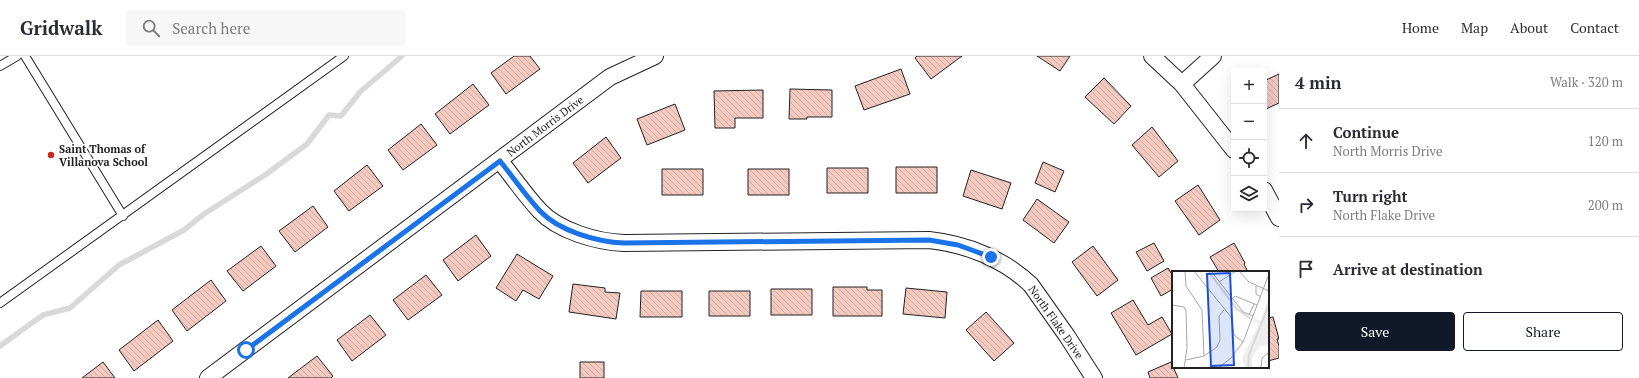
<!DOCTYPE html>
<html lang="en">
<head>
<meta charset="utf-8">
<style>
  :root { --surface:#fff; --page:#f7f7f7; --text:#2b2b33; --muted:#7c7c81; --line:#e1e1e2; --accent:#111827 }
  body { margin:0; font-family:"PT Serif",serif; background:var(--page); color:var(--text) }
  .controls { position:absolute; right:12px; top:12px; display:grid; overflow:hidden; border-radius:4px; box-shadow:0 4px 16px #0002 }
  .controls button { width:36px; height:36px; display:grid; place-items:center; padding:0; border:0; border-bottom:1px solid var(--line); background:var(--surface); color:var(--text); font:20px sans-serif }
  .stop { position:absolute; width:12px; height:12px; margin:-9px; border:3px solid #1a73e8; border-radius:50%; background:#fff }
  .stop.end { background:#1a73e8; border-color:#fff; box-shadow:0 1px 4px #0008 }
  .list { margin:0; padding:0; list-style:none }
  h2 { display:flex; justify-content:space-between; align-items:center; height:52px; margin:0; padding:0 16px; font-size:17px }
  h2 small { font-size:13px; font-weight:400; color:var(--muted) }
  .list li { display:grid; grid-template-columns:26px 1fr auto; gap:12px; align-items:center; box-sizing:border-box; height:64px; padding:0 16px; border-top:1px solid var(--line) }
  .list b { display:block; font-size:15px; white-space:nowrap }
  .list p { margin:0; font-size:13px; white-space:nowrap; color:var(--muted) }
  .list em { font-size:13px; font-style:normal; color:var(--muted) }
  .actions { display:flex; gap:8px; padding:12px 16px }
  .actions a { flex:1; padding:9px 0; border:1px solid var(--accent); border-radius:4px; text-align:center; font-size:14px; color:var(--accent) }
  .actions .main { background:var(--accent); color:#fff }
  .icon { flex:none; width:22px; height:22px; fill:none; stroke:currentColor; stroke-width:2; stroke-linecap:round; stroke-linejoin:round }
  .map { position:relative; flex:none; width:1279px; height:322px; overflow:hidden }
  header { display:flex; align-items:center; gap:24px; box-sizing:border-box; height:56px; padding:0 20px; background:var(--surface); border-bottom:1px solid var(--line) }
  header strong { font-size:19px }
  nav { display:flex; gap:22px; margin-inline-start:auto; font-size:14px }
  .search { width:280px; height:36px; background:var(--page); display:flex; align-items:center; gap:10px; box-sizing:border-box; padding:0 14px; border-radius:4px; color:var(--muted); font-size:15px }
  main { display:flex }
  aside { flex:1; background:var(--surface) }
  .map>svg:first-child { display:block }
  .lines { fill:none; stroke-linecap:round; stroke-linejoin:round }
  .stream { stroke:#d9d9d9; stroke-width:5.5 }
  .building { fill:url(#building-back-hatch); stroke:#222 }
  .service-casing { stroke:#222; stroke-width:10 }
  .minor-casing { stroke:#222; stroke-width:18 }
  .service { stroke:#fff; stroke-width:8 }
  .minor { stroke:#fff; stroke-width:16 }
  .route { stroke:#1a73e8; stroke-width:5 }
  .poi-dot { fill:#c62828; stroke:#fff; stroke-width:1.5 }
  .labels { text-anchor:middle; stroke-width:3; stroke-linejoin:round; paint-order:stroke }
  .street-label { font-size:11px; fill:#222; stroke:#fff }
  .poi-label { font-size:11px; font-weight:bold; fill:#222; stroke:#fff; text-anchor:start }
  .inset-river { fill:none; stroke:#d9d9d9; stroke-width:2 }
  .inset-road { fill:none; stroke:#a7a7a7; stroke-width:1 }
  .view { fill:#1d4ed8; fill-opacity:0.15; stroke:#1d4ed8; stroke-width:2 }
  .inset-edge { fill:none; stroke:#222; stroke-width:2 }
</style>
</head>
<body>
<header>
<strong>Gridwalk</strong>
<div class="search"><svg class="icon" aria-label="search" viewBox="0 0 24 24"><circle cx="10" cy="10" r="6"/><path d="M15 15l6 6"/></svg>Search here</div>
<nav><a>Home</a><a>Map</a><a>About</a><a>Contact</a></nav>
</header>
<main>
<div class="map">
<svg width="1279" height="322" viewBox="0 0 1279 322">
  <defs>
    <pattern id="building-back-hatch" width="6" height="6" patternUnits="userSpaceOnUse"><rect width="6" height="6" fill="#f3c9c0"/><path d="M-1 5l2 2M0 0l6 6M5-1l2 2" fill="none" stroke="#d0aca5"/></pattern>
  </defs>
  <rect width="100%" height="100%" fill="#fff"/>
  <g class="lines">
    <path class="stream" d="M0,290l43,-31 27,-7 49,-43 65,-35 20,-16 61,-39 42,-31 22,-29 12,1 19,-24 42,-36"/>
  </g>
  <path class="building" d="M514,0h16l10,13 -34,25 -15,-21z
    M917,0h45l-31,23 -16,-21z
    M1037,0h33l-10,15z
    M901,13l9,25 -46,16 -9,-24z
    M1279,18v29l-13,6 -2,-4v-24z
    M1104,22l27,28 -17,18 -29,-27z
    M473,28l16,21 -39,29 -15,-20z
    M790,33l42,1v27h-25v2h-18z
    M763,34v28h-28v10h-20l-1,-37z
    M675,48l10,26 -38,15 -10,-26z
    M421,68l16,21 -34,25 -15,-20z
    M1152,71l26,34 -19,16 -27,-32z
    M606,81l15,21 -33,25 -15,-20z
    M1043,106l21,9 -9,21 -20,-9z
    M367,109l16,21 -34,25 -15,-20z
    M896,111h41v26h-41z
    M827,112h41v25h-41z
    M662,113h41v26h-41z
    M748,113h41v26h-41z
    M971,114l40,13 -9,26 -39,-13z
    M1198,129l22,35 -21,15 -24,-34z
    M1037,143l32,23 -15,21 -31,-23z
    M313,150l15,21 -33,25 -16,-21z
    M476,179l15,21 -33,25 -15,-21z
    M1154,187l10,18 -17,10 -11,-19z
    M1234,187l11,20 -1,1 4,8h-29l-9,-15z
    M261,190l15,20 -33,25 -16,-20z
    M1093,190l25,34 -21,16 -25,-34z
    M517,198l36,22 -14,23 -16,-9 -7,11 -20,-13z
    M1168,212l5,8v13l-12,7 -10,-18z
    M426,219l16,20 -34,25 -15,-20z
    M211,224l15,21 -39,30 -15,-21z
    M573,228l32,4v4l15,1 -4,26 -47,-7z
    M833,231h34v3h15v26h-49z
    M906,232l41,4 -2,26 -42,-4z
    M771,233h41v26h-41z
    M641,235h41v26h-42z
    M709,235h41v25h-41z
    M1133,244l15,25 14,-8 10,17 -36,21 -25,-42z
    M986,256l28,31 -20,18 -28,-31z
    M370,259l16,20 -34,26 -15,-21z
    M1273,261l6,22h-2l2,7v12l-11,3v-43z
    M158,264l15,21 -39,30 -15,-21z
    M317,300l16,20 -2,2h-43z
    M103,306l12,16h-33z
    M580,306h24v16h-24z
    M1171,306l7,16h-28l-2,-6z"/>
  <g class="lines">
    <defs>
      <path id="service" d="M25,0l98,160
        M0,10l17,-10
        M0,247l344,-247"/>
      <path id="minor" d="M1152,0l30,28 52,66
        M1182,28l31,-28
        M500,105c13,16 25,34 40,50 19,20 57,31 84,32l305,-3c37,4 75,19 102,45l36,51 27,42
        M1264,134l15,28
        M208,322l402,-301 45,-21"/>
    </defs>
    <use href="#service" class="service-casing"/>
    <use href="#minor" class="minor-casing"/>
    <use href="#service" class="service"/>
    <use href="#minor" class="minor"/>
  </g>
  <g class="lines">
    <path class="route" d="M246,294l254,-189c13,16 25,34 40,50 19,20 57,31 84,32l305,-3 29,5 33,12"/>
  </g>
  <circle class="poi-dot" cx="51" cy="99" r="4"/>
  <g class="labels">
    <g class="street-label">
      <text transform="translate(545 70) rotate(-37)" y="4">North Morris Drive</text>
      <text transform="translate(1056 266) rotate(55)" y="4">North Flake Drive</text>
    </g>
    <g class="poi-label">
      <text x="59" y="97">Saint Thomas of<tspan x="59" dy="13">Villanova School</tspan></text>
    </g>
  </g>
  <g transform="translate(1172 215)">
    <rect width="97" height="97" fill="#fff"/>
    <path d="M97,25v48l-10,3 -7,11v10h-7l-3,-10 17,-34 -6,-3 1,-3 7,3z" fill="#eee"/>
    <path d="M94,47l3,1v20l-8,-3z" fill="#eee"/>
    <path class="inset-river" d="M36,0l29,38 14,10M76,97l1,-13 20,-51"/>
    <path class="inset-road" d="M13,0l1,15 16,24 2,46M22,0l37,46 3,18 9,7M39,0l32,41 10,4M67,0l10,11 20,9M47,11l17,-11M84,15v8l5,3M60,28l3,-3 22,9M0,34l12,2 2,4 1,37 -3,20M77,44l5,-11M14,89l18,-4 13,-9 3,-7 -1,-24 5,-6M46,97l13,-10 12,-16 26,-68M89,97l1,-10 7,-6"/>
    <path class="view" d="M58,2l4,92 -23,1 -4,-92z"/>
    <rect width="97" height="97" class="inset-edge"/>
  </g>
</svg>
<div class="controls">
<button>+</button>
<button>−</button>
<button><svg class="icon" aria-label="locate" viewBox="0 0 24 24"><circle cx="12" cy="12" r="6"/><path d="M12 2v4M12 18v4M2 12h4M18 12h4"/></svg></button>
<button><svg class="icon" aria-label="layers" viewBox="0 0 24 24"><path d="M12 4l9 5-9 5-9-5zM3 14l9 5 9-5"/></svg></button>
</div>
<div class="stop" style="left:246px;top:294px"></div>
<div class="stop end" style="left:991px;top:201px"></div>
</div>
<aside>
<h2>4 min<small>Walk · 320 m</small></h2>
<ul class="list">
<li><svg class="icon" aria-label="ahead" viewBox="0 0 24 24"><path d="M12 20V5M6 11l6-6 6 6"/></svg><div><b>Continue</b><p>North Morris Drive</p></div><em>120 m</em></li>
<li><svg class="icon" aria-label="right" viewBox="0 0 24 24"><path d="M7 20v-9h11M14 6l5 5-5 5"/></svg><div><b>Turn right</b><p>North Flake Drive</p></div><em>200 m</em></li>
<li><svg class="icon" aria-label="arrive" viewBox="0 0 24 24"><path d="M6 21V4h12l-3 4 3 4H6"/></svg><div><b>Arrive at destination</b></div></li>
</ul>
<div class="actions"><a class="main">Save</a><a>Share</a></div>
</aside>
</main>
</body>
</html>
